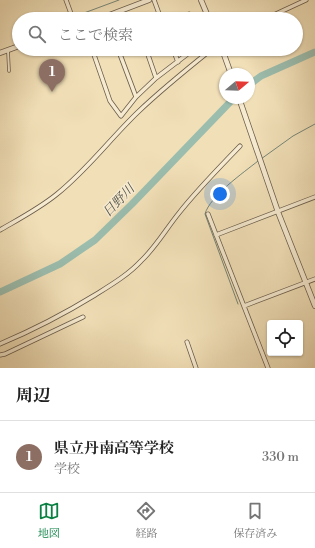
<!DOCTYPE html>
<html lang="ja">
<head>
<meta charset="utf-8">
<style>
  :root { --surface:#fff; --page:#f2f2f2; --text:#222; --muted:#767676; --line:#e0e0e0; --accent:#0b8043 }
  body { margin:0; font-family:"Libre Bodoni","Noto Serif JP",serif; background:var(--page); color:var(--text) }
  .controls { position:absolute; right:12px; bottom:12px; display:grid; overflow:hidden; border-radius:4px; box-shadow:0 1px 3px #0004 }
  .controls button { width:36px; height:36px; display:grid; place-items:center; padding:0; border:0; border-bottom:1px solid var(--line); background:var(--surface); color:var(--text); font:20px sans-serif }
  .compass { position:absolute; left:219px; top:68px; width:36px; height:36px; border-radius:50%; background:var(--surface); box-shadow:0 1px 3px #0004; rotate:71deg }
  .you { position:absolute; left:220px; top:194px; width:14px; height:14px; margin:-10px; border:3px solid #fff; border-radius:50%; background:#1a73e8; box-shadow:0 0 0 6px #1a73e833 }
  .badge { display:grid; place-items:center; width:26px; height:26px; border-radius:50%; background:var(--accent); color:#fff; font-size:13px; font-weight:700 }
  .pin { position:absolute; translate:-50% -33px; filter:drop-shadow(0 1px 2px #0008) }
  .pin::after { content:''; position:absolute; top:21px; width:14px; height:12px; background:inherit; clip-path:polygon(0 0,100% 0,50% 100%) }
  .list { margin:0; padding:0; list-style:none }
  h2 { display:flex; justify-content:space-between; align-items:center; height:52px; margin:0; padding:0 16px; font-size:17px }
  h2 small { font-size:13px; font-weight:400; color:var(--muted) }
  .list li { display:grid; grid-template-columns:26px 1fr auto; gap:12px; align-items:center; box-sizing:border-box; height:72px; padding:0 16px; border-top:1px solid var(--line) }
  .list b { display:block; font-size:15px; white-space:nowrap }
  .list p { margin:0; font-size:13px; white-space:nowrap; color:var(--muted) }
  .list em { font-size:13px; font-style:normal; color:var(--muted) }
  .icon { flex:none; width:22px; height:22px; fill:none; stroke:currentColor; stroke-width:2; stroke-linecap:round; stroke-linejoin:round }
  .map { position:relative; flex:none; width:315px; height:368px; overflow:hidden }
  .search { position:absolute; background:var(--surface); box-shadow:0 1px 3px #0004; left:12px; right:12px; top:12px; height:44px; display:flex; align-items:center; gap:10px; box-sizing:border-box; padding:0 14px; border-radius:22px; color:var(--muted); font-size:15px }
  .sheet { height:124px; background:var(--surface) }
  nav { display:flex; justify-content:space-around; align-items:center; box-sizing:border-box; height:56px; border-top:1px solid var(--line); background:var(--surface); font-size:11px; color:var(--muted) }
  nav a { display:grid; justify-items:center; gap:2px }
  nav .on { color:var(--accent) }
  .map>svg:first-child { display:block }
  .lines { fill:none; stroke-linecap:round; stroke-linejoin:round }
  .stream { stroke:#758578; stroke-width:1 }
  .river { stroke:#9bbdae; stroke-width:7 }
  .service-casing { stroke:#685c4b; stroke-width:3.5 }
  .minor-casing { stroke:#685c4b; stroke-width:5 }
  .tertiary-casing { stroke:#685c4b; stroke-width:6 }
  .service { stroke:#f6ead0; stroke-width:2 }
  .minor { stroke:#f6ead0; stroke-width:3.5 }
  .tertiary { stroke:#f6ead0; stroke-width:4.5 }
  .labels { text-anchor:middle; stroke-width:3; stroke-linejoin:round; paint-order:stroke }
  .water-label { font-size:13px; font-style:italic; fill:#535349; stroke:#f6ead0 }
</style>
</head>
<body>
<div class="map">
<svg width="315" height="368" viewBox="0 0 315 368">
  <rect width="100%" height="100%" fill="#f1dfb7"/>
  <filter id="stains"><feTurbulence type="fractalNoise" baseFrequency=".005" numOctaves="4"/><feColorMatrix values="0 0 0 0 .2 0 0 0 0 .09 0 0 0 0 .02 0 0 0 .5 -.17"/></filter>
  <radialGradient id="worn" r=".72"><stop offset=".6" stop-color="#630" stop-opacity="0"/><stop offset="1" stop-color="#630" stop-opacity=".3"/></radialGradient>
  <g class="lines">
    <path class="stream" d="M84,13l35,-13
      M261,159l32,-23 22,-12
      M238,304l-33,-90c5,-18 38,-41 53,-53"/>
    <path class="river" d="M249,85l12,-9 54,-24
      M0,292l60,-28 35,-24 37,-36 102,-106"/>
    <defs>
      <path id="service" d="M8,51l1,20"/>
      <path id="minor" d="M66,0l7,19
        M154,0l7,19
        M174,19l15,-5 1,5
        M265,19l41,-19
        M93,49h-1l18,52 11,15 15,-19 20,-19 38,-29
        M118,49l18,48
        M146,49l10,29
        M173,49l5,13
        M208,214l60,154
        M0,230c19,-11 40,-22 57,-36 30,-24 53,-55 81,-82 24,-23 49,-43 74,-63
        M216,235l99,-38
        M244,306l71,-27
        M187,342l9,26
        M0,344c33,-14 64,-30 95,-49 16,-10 33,-20 46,-34 15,-14 25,-32 38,-48 19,-24 40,-45 61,-67
        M0,355l5,-1 78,-37"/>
      <path id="tertiary" d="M201,0l8,19
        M99,19l50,-19
        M222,49l9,25
        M0,53l19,-7
        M239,98l39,114 37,94"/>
    </defs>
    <use href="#service" class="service-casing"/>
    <use href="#minor" class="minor-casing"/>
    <use href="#tertiary" class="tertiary-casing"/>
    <use href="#service" class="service"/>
    <use href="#minor" class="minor"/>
    <use href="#tertiary" class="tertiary"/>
  </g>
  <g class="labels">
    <g class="water-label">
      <text transform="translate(118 200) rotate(-46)" y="5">日野川</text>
    </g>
  </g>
  <rect width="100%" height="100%" filter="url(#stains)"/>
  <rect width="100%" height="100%" fill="url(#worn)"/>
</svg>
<div class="controls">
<button><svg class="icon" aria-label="locate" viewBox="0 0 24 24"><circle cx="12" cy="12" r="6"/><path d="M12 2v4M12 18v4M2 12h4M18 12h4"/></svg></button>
</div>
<svg class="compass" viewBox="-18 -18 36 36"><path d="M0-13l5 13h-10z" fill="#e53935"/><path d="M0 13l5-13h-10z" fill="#767676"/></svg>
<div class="you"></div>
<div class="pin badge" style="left:52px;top:92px;background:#8d6e63">1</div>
<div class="search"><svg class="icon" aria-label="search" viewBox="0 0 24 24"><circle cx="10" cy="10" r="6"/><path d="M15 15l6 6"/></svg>ここで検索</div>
</div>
<section class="sheet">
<h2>周辺<small></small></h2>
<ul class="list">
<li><span class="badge" style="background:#8d6e63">1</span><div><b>県立丹南高等学校</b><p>学校</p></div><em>330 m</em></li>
</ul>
</section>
<nav>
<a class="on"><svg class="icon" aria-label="map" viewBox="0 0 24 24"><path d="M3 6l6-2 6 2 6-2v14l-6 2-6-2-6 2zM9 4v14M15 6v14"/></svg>地図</a>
<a><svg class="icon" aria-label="directions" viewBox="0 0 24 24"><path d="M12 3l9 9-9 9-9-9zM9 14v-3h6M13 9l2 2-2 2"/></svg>経路</a>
<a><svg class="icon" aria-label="saved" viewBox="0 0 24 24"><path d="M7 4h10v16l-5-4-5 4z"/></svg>保存済み</a>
</nav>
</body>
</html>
